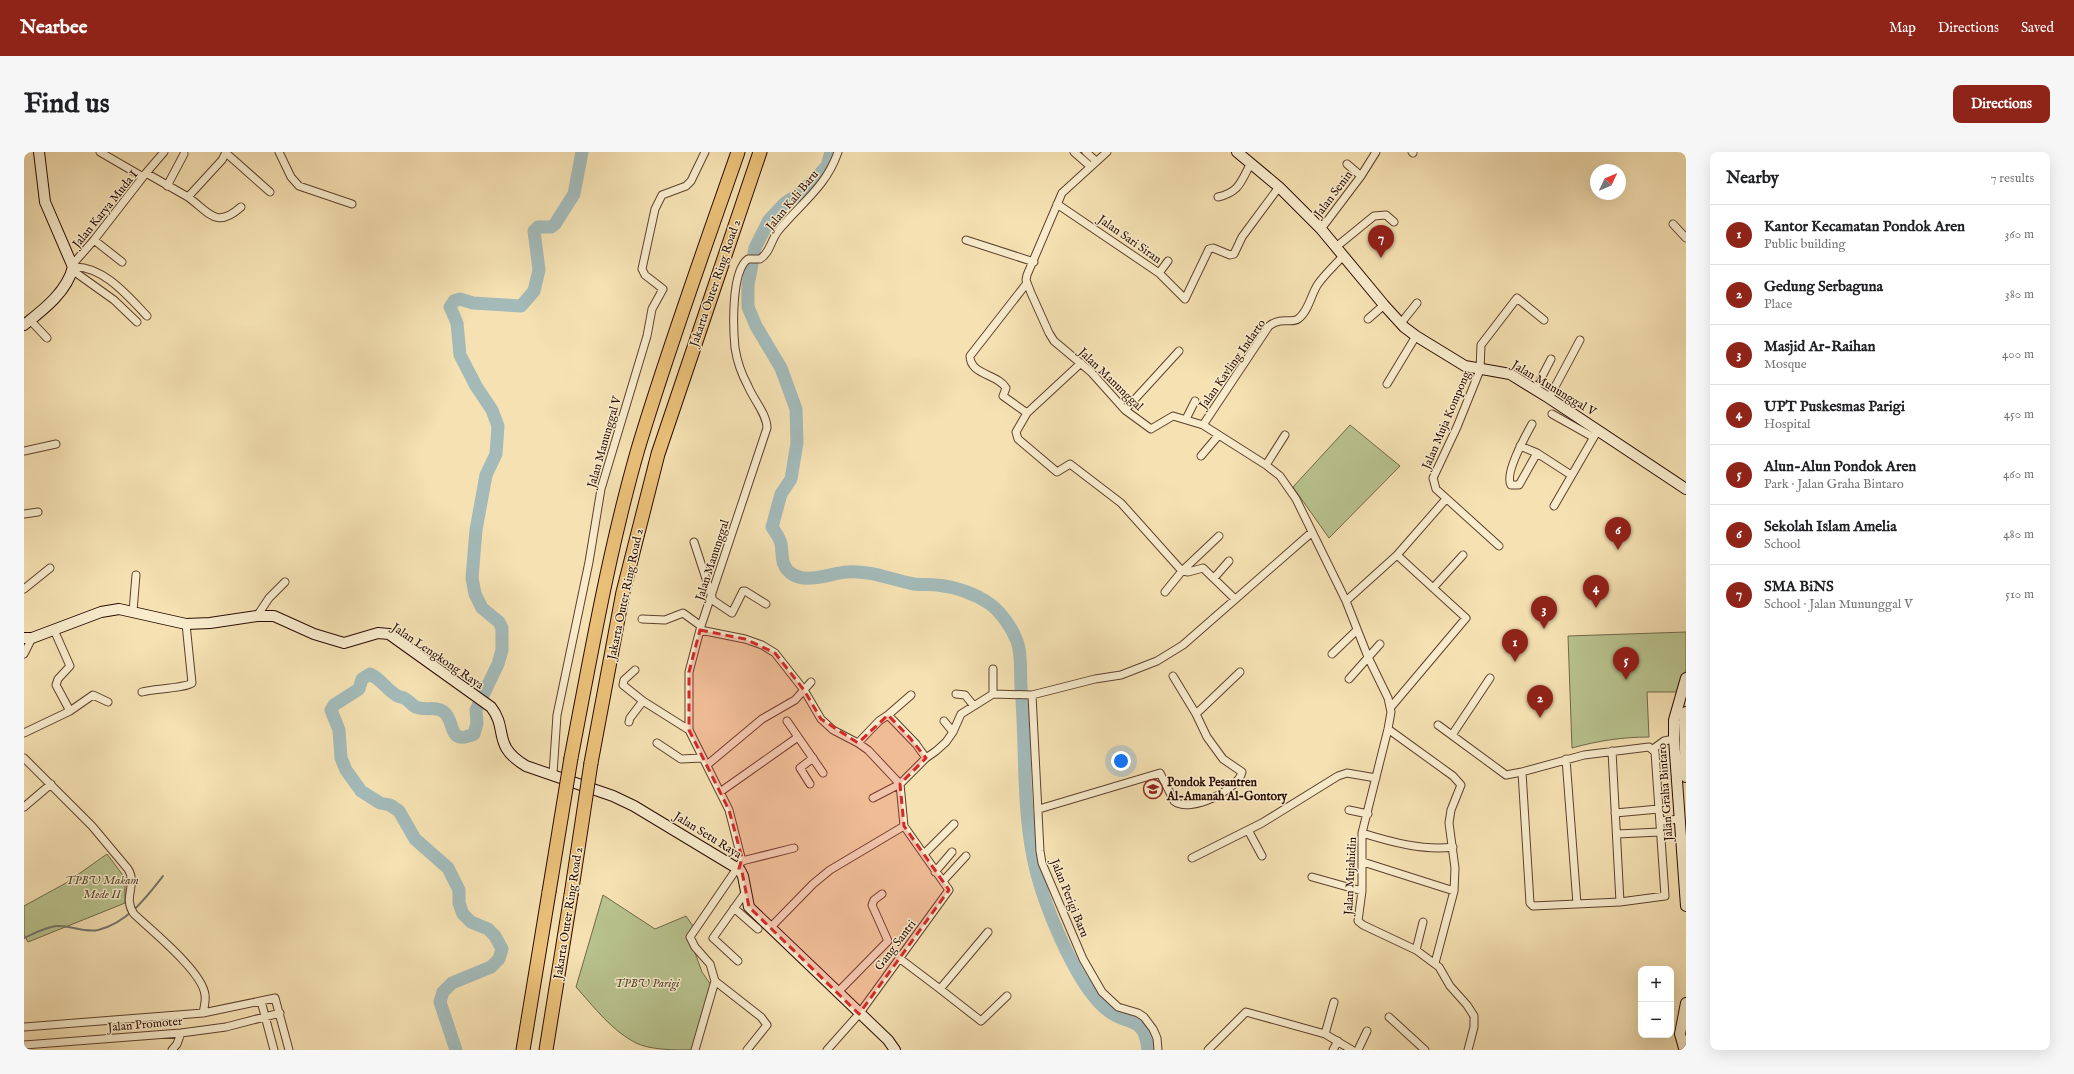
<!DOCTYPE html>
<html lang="en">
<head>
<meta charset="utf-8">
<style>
  :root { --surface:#fff; --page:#f6f6f6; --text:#202124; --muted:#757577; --line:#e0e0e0; --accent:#8f2418 }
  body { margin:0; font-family:"IM FELL English",serif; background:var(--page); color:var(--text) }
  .controls { position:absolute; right:12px; bottom:12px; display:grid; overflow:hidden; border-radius:8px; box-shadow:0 4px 16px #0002 }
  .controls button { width:36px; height:36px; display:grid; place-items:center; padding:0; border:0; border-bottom:1px solid var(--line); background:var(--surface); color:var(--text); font:20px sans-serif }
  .compass { position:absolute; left:1566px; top:12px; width:36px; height:36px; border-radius:50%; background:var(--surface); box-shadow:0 4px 16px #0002; rotate:46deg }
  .you { position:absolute; left:1097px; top:609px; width:14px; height:14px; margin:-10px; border:3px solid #fff; border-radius:50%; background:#1a73e8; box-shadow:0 0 0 6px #1a73e833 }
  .badge { display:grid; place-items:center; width:26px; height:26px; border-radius:50%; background:var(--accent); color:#fff; font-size:13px; font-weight:700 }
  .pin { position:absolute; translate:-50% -33px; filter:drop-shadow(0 1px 2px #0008) }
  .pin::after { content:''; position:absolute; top:21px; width:14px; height:12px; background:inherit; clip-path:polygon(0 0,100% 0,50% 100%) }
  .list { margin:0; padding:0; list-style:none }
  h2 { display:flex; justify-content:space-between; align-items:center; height:52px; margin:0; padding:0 16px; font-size:17px }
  h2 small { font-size:13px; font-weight:400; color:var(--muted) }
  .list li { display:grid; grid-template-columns:26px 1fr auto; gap:12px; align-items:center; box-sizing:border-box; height:60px; padding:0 16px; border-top:1px solid var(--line) }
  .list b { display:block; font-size:15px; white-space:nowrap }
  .list p { margin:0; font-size:13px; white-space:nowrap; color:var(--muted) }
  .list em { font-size:13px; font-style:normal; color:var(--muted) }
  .map { position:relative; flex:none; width:1662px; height:898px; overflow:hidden; border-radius:8px }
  header { display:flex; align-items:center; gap:24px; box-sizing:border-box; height:56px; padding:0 20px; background:var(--accent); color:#fff }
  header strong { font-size:19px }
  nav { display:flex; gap:22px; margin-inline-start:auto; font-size:14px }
  .intro { display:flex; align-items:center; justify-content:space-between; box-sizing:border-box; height:96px; padding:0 24px }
  h1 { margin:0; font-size:28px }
  .button { padding:10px 18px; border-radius:8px; background:var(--accent); color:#fff; font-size:14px; font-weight:700 }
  main { display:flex; gap:24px; padding:0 24px }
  aside { flex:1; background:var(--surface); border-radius:8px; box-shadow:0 4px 16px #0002 }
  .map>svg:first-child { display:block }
  .green { fill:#b8c38e; stroke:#716748 }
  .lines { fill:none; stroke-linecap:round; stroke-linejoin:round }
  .stream { stroke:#737470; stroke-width:2 }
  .river { stroke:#a3bab9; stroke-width:13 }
  .street-casing { stroke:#5d402e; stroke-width:9 }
  .secondary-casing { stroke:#2a0b02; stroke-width:12 }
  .highway-casing { stroke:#2a0b02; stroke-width:15 }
  .street { stroke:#f8eccd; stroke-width:7 }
  .secondary { stroke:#f8eccd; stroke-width:10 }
  .highway { stroke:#eac079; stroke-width:13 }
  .highway-bridge-casing { stroke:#2a0b02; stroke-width:15; stroke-linecap:butt }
  .highway-bridge { stroke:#eac079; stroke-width:13 }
  .marked { fill:#d62828; fill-opacity:0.2; stroke:#d62828; stroke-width:3; stroke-dasharray:8 5; stroke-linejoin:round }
  .labels { text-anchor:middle; stroke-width:3; stroke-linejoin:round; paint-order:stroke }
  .street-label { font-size:12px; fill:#2a0b02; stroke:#f8eccd }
  .poi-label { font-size:12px; font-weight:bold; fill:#2a0b02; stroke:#f8eccd; text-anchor:start }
  .park-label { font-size:12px; font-style:italic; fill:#5c4b33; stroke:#f8eccd }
</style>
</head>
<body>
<header>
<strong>Nearbee</strong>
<nav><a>Map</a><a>Directions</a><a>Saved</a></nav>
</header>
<div class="intro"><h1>Find us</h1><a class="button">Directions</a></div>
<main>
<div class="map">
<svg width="1662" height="898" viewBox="0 0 1662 898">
  <rect width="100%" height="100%" fill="#f5e1b2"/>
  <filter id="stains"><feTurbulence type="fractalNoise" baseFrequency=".005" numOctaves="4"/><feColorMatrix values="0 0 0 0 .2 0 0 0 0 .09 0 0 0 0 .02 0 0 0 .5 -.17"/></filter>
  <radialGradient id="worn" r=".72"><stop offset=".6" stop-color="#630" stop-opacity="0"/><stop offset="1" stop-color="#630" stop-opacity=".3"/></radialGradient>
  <path class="green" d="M1326,273l50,41 -71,72 -36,-51z
    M1662,480v37l-7,23h-32l2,45c-27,0 -52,4 -77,11l-4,-112z
    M83,702l18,24v25l-97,39 -4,-7v-29l42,-23z
    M579,743l52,34 31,-13 9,13 -5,10 12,33 9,13 -1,11 -19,54c-16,0 -41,0 -55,-7 -24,-12 -42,-36 -60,-56z"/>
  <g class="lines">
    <path class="stream" d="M0,786c9,-4 22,-11 32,-12 14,-1 28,7 42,4 29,-7 48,-32 65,-54"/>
    <path class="river" d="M807,0l-4,14 -12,13 -16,15 -14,9 -16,17 -14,28 -7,37v22l8,19 25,42 15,41 1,34 -6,36 -10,15 -9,33c3,5 8,11 9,17 2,11 -1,22 11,30 15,10 39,-1 55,-2 24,-2 45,8 67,12 8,1 16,0 23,1 19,2 37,8 53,19 11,8 22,24 27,37 5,13 3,31 4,45 5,57 1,115 12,171 8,41 41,125 73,152 22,19 38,4 42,41
      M432,898l-16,-48 3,-10 9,-9 39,-16 8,-8 3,-10 -7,-13 -7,-7 -17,-7 -8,-8 -4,-11v-13l-11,-22 -33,-29 -16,-28 -9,-6 -10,-2 -19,-12 -15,-21 -5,-12 -2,-28 -8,-20 3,-5 25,-16 3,-10 8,-5c11,5 16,15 26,21 2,2 6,2 8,3 4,2 7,6 10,8 9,6 21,-1 30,6 12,10 3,34 30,22l3,-11 -1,-13 22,-46 4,-14v-22l-3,-6 -17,-14 -7,-14 -3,-16 4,-48 10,-55 10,-21 2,-28 -6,-16 -16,-24 -16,-31 -3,-32 -7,-16 4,-6 6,-2 13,4 48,3 13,-15 5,-21 -5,-39 4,-4h13l4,-3 19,-30 8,-42"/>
    <defs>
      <path id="street" d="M76,0l43,25
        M255,0l12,25 8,9 53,18
        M1050,0l16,14
        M1062,0l10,9
        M1083,0l-45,41 -35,82 -1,5 5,13 18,40 5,8 37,31 34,38 26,19 22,-13 30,9 63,40 14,11 16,23 50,102 22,56 20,41 3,14 -3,17 -26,104v58l-4,30 5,4 53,25 23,17 11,19 17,19 7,11v11l-6,23
        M1388,0l1,1
        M202,1l44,39
        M1323,12l14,12
        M122,21l18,-21
        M143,34l17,-32
        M164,45c22,16 28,32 53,10
        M1194,45c22,-5 23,-16 33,-34
        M1033,52l102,69 26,26 24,-50 4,-1 17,7 4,-1 8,-17 37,-50
        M1649,72l13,14
        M1297,77l40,-53 15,-24
        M70,88l28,22
        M942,88l68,22
        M1312,95l38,-31 12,-1 8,7
        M48,113l22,-25 52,-67 42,24 34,-37 4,-8
        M49,115c29,-2 55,29 74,49
        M48,118l42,30 23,22
        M1135,121l9,-12
        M1344,167l16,-14
        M6,168l17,18
        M1377,171l16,-20
        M1057,211l-54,50 -11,19 2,7 39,33 13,-8 51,39 61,68 6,1 15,-4 32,31
        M1363,232l29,-48
        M1511,238l16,-31
        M1525,246l31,-58
        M1101,258l54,-59
        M1003,261l-24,-17 3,-8c-8,-14 -36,-13 -36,-32l57,-73
        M1528,262l41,23
        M1162,267l9,-18
        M1508,272c-6,11 -28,50 -21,61h8l18,-32
        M1179,273l66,-99c13,-10 22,-2 29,-7 11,-8 13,-25 20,-35 7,-10 17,-19 25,-28
        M1496,294l17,7 34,22
        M0,299l32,-7
        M1177,304l17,-20
        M1242,313l19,-30
        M1530,354l44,-76
        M0,362l14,-2
        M670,390l18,55
        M1475,394l-63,-57 -3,-11 24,-51 23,-57 1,-25 36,-47 27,22
        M1190,426l15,-17
        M1409,436l30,-33
        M0,437l26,-21
        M1141,440l17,-21 37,-35
        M687,447l21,14 11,-22h2l21,13
        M1322,449l51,-46 49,-56
        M109,459l3,-36
        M233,464l12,-18 16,-16
        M618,467l23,1 18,-7 18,13
        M30,478l16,36 -12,13 -2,6 14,26
        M676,478l45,9 17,6 13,8 29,37 17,29 12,11 25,13 21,-22 9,-6 28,29 10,14
        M0,502l8,-16
        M1308,502l25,-24
        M969,517v25
        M611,518l-11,10 -1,5 20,16 46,29
        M1149,524l23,38
        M1325,527l31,-35
        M118,540c11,-3 44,-4 50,-9l-6,-59
        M932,542l9,1 9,11
        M1008,543l8,156 2,12 41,96 19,33 16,15 20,6 6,4 9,12 4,9 1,12
        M1367,555l75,-89 -69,-63
        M864,563l23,-20
        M763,569l36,52
        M920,569l9,11
        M605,570l1,-4 13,-17
        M1414,573l68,50 16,-3
        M1364,577l65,47 8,9 -10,25 -2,13 6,45 -1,23 -19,72
        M0,581l46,-22 23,-16 15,7
        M1428,583l38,-57
        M633,591l24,16 21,-1
        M834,591l10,7 32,34 -27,14
        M1625,595l6,5 10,144 -45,6 -87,4 -3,-3 -8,-131 62,-17z
        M1629,597l11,-8 10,-2
        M1588,599l8,151
        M0,606l68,68 36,43c10,16 -6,28 6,45 18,17 69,58 71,81 1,5 -1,13 -2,18
        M1542,607l11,145
        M683,613l55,-46 33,-19 16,-18
        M529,622l4,-59 32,-153 12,-73 46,-153 5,-27 11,-20 -18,-14 -3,-6 13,-60 7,-14 24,-9 5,-5 14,-29
        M786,632l-10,-16 13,-10
        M696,640l78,-55
        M0,655l27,-23
        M1015,657l121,-36 14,28c16,13 64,-11 68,-29l-19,-13 -16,-22 -11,-23 44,-42
        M1325,658l19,4
        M1591,661l44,-4
        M1636,669l20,-2
        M1224,678l14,26
        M1338,681c29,9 62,18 91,14
        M1593,682l43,-2
        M900,702l30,-30
        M1168,706l70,-35 76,-47 9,-3 29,5
        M718,709l52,-13
        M1339,710l91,29
        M911,720l17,-20
        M1288,725l50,14
        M919,729l23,-25
        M710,756l24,21
        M746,776l43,-44 17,-14 74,-44 -4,-42 26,-26 10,-7 10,-9 7,-10 8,-18 32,-20 39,1 63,-16 26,-4 36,-14 26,-16 128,-112
        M1392,798l7,-28
        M875,806l41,31 48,-57
        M714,809l-25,-23 32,-45
        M916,837l41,32 26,-25
        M813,841l51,-52 -16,-36 2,-5 8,-6
        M237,849l13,49
        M1365,865l36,33
        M0,875l179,-14 72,-15 14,52
        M1301,882l9,-32
        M0,893l157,-12 45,-6 54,-14
        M148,898l5,-6 4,-11
        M671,898l20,-69
        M723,898l20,-25 -6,-8 -46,-36 -5,-17 -15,-17 -5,-10 52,-76 -13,-51 -40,-80v-58l12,-46 66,-198c0,-14 -14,-29 -19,-42 -6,-11 -11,-25 -13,-38 -2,-20 -4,-77 13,-89h12c10,-6 11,-19 18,-28 23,-28 48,-44 60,-79
        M803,898l32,-36 90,-124 -45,-64
        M1184,898l38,-38 79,22 27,16
        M1309,898l5,-9
        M1334,898l9,-19"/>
      <path id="secondary" d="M1213,0l42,35 42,42 63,76 20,22 12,9 49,30 45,8 39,24 137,91
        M0,173c19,-15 43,-33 49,-58l-28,-65 -6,-50
        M0,486h8l69,-26 18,-3 67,15 24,-1 47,-7h17l40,18 30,9 34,-10 11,1 102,73c18,23 0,38 35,59l87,30 21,10 106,64 3,6 6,31 139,133 7,10
        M1662,526l-12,42v19l12,167
        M1662,560l-2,10 2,55
        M1660,896l-4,-14 6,-31"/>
      <path id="highway" d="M547,606c20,-104 38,-208 67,-309 30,-100 66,-199 100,-297
        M567,611l32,-171 35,-138 102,-302
        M499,898l26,-158
        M522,898l25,-155"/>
    </defs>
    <use href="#street" class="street-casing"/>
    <use href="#secondary" class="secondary-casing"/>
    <use href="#highway" class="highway-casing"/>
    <use href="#street" class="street"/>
    <use href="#secondary" class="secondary"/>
    <use href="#highway" class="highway"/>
    <defs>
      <path id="highway-bridge" d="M525,740l22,-134
        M547,743l20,-132"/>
    </defs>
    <use href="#highway-bridge" class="highway-bridge-casing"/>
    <use href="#highway-bridge" class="highway-bridge"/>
  </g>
  <path class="marked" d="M676,478l45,9 30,14 29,37 17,29 37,24 30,-28 22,23 16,20 -26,26 4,42 45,64 -90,124 -110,-107 -7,-35 -3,-3 3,-11 -13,-48 -40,-80v-58z"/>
  <defs>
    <symbol id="school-ring" viewBox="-11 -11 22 22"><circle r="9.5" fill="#f8eccd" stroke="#8f2418" stroke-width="1.5"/><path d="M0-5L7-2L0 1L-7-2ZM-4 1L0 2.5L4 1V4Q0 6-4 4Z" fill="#8f2418"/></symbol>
  </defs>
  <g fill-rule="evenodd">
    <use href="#school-ring" x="1118" y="626" width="22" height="22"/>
  </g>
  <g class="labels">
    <g class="street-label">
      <text transform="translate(1309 42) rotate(-53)" y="4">Jalan Senin</text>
      <text transform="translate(768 48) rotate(-50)" y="4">Jalan Kali Baru</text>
      <text transform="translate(81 57) rotate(-51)" y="4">Jalan Karya Muda I</text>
      <text transform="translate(1106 87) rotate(35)" y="4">Jalan Sari Siran</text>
      <text transform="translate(691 131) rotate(-71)" y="4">Jakarta Outer Ring Road 2</text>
      <text transform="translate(1208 212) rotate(-55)" y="4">Jalan Kavling Indarto</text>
      <text transform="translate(1087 227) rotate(44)" y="4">Jalan Manunggal</text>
      <text transform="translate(1530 236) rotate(31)" y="4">Jalan Mununggal V</text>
      <text transform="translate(1422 268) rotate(-67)" y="4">Jalan Muja Kompong</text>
      <text transform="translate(580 290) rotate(-74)" y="4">Jalan Manunggal V</text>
      <text transform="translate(688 408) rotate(-72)" y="4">Jalan Manunggal</text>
      <text transform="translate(601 442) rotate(-78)" y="4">Jakarta Outer Ring Road 2</text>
      <text transform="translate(414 504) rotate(34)" y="4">Jalan Lengkong Raya</text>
      <text transform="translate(1641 640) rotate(-94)" y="4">Jalan Graha Bintaro</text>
      <text transform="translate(684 683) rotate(32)" y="4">Jalan Setu Raya</text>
      <text transform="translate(1326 724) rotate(-87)" y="4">Jalan Mujahidin</text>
      <text transform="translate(1046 746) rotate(68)" y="4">Jalan Perigi Baru</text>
      <text transform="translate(544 761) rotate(-81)" y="4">Jakarta Outer Ring Road 2</text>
      <text transform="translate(871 793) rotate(-53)" y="4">Gang Santri</text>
      <text transform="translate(121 872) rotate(-5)" y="4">Jalan Promoter</text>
    </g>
    <g class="poi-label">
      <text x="1143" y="634">Pondok Pesantren<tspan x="1143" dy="14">Al-Amanah Al-Gontory</tspan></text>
    </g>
    <g class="park-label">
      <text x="78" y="732">TPBU Makam<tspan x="78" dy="14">Mede II</tspan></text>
      <text x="623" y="835">TPBU Parigi</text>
    </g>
  </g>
  <rect width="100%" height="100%" filter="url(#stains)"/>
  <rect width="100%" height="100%" fill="url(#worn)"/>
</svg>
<div class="controls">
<button>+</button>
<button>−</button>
</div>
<svg class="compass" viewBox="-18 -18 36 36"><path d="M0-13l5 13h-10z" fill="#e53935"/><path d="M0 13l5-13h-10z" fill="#757577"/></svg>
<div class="you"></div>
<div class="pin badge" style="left:1491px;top:510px">1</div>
<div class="pin badge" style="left:1516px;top:566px">2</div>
<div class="pin badge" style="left:1520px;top:477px">3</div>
<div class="pin badge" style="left:1572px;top:456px">4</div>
<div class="pin badge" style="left:1602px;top:528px">5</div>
<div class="pin badge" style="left:1594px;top:398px">6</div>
<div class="pin badge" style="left:1357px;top:106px">7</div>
</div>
<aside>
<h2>Nearby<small>7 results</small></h2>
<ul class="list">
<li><span class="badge">1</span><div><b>Kantor Kecamatan Pondok Aren</b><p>Public building</p></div><em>360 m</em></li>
<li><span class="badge">2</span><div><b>Gedung Serbaguna</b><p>Place</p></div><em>380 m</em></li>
<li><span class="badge">3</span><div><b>Masjid Ar-Raihan</b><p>Mosque</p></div><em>400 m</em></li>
<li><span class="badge">4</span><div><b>UPT Puskesmas Parigi</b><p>Hospital</p></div><em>450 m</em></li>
<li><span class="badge">5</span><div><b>Alun-Alun Pondok Aren</b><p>Park · Jalan Graha Bintaro</p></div><em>460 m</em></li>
<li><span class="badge">6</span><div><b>Sekolah Islam Amelia</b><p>School</p></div><em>480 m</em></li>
<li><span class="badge">7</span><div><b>SMA BiNS</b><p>School · Jalan Mununggal V</p></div><em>510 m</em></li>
</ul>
</aside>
</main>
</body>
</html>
